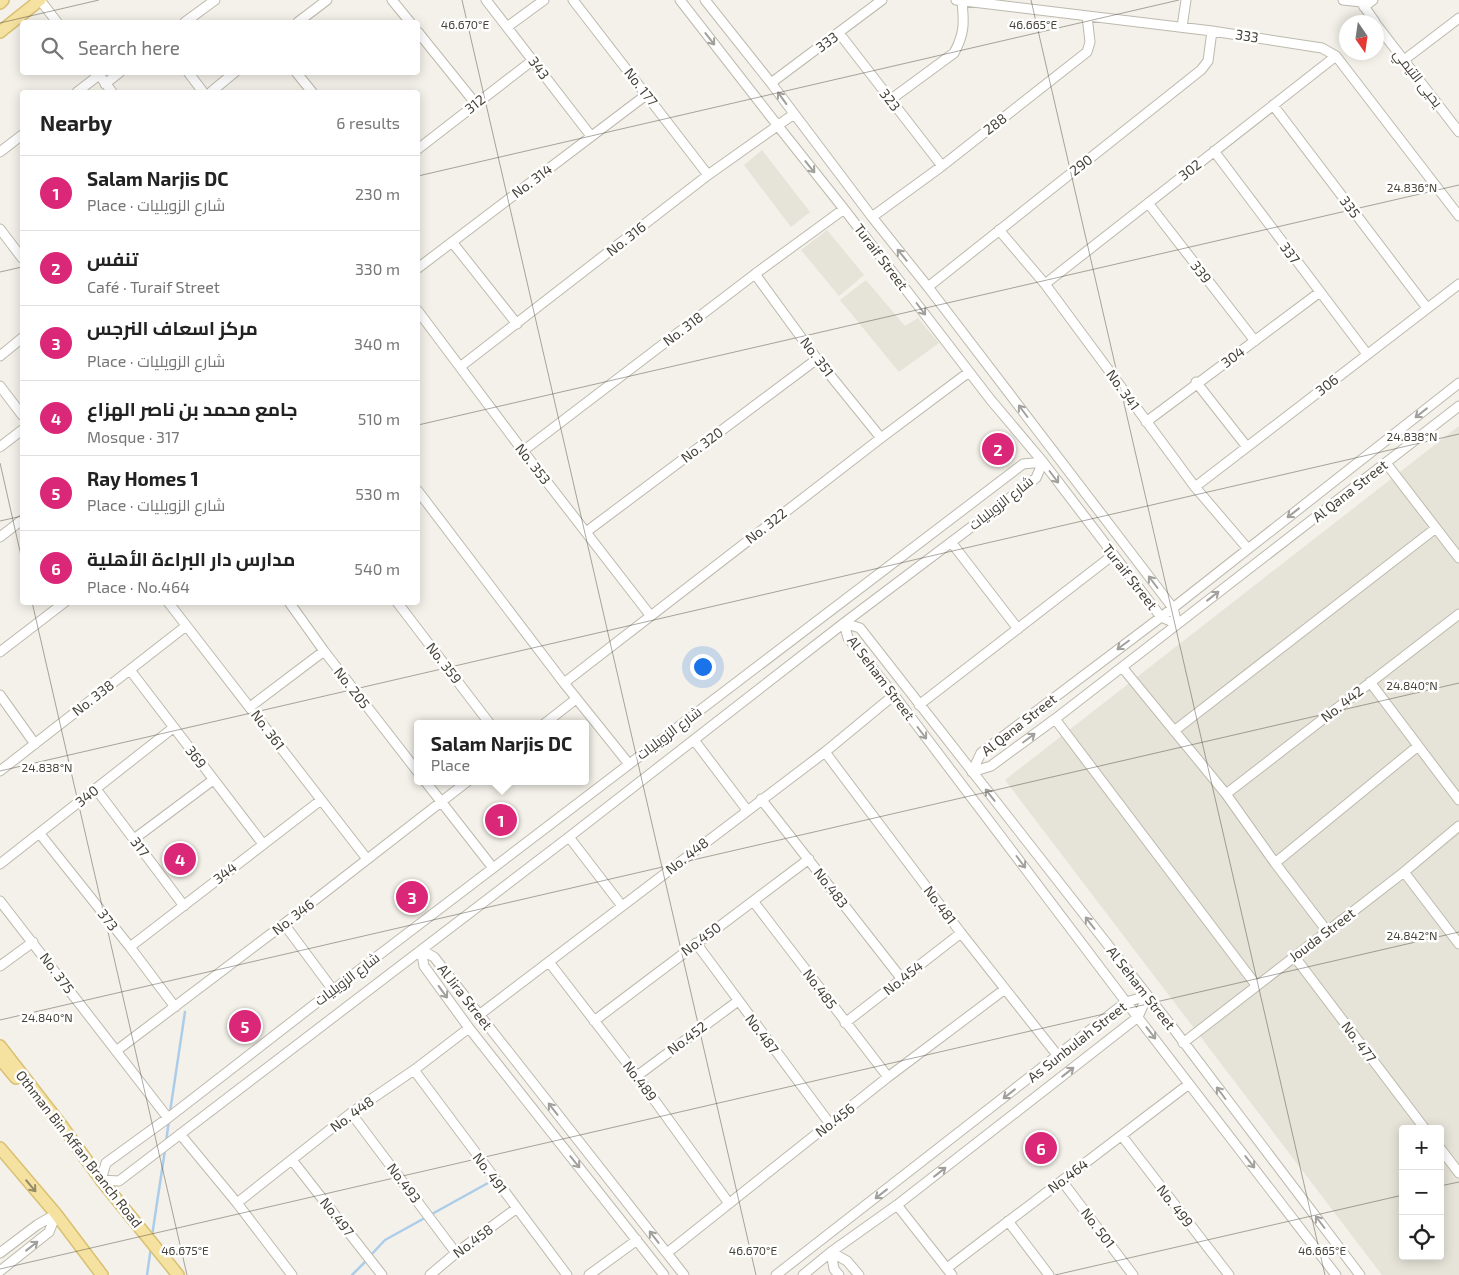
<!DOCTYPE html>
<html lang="en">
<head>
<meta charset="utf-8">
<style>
  :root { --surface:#fff; --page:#f6f6f6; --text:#222; --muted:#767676; --line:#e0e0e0; --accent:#db2777 }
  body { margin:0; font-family:"Exo 2",Cairo,sans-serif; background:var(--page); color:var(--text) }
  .controls { position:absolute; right:15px; bottom:15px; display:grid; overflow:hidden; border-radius:5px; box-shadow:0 2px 12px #0003 }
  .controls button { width:45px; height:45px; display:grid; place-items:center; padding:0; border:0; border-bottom:1px solid var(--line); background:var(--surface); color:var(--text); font:25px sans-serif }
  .compass { position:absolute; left:1339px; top:15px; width:45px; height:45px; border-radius:50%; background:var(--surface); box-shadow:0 2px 12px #0003; rotate:167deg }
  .you { position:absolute; left:702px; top:666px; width:18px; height:18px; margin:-12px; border:4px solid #fff; border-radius:50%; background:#1a73e8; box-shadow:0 0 0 8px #1a73e833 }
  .badge { display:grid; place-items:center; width:32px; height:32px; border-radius:50%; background:var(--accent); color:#fff; font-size:16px; font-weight:700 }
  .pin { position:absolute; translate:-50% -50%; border:2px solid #fff; box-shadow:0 1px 5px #0006 }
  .popup { position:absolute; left:414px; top:720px; width:175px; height:65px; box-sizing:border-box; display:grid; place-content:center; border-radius:5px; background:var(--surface); filter:drop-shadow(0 1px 4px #0005); font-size:16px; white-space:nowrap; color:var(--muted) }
  .popup b { font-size:19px; color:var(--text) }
  .popup::after { content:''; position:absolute; left:50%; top:100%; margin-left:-10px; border:10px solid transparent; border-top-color:var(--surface) }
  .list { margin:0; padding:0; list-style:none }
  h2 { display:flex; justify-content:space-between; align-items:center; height:65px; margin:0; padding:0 20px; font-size:21px }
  h2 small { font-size:16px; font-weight:400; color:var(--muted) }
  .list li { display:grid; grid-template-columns:32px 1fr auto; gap:15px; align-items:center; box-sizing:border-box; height:75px; padding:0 20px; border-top:1px solid var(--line) }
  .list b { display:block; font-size:19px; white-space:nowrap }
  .list p { margin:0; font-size:16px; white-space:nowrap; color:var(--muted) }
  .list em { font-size:16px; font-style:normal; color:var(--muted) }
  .icon { flex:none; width:28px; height:28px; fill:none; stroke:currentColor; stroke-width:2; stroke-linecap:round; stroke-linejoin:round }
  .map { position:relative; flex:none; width:1459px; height:1275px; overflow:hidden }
  .search { position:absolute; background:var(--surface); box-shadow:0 2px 12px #0003; left:20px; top:20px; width:400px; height:55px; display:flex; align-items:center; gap:12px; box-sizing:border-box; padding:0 18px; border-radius:5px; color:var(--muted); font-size:19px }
  .panel { position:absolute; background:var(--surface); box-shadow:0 2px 12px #0003; left:20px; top:90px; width:400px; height:515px; border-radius:5px }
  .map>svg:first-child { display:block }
  .residential { fill:#e6e3d8; fill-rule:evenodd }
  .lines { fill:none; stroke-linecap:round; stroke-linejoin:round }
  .stream { stroke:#accdea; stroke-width:2.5 }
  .minor-casing { stroke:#beb9ad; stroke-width:11 }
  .major-casing { stroke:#d9c072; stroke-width:14 }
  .minor { stroke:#fff; stroke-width:9 }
  .major { stroke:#f5e2a0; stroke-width:11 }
  .oneway { stroke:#a2a09c }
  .oneway2 { stroke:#958a67 }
  .ticks { fill:none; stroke:#464238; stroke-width:1; stroke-opacity:0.45 }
  .labels { text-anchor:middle; stroke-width:5; stroke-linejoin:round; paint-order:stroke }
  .street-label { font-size:14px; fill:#464238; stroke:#fff }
  .ticks-label { font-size:12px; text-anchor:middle; fill:#464238; stroke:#fff; stroke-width:5; stroke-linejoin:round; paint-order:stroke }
</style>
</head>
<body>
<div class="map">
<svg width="1459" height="1275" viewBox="0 0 1459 1275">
  <rect width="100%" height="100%" fill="#f3f1e9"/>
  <path class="residential" d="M762,150l48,62 -19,15 -47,-62z
    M827,230l37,45 -25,21 -38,-46z
    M866,280l39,46 13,-8 21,25 -40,29 -59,-72z
    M1459,426v849h-77l-377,-495zM1403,1129h37v127h-37z"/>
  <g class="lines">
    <path class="stream" d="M170,1112l15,-100
      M166,1142l3,-22
      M152,1236l13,-86
      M370,1256l15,-16 103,-57
      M147,1275l4,-28
      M352,1275l15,-15"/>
    <defs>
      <path id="minor" d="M40,0l17,22
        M392,0l18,22
        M486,0l105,136
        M573,0l135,175
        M680,0l98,126 66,83 146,190 53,63 118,155 16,7
        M705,0l66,83 101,134 56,70 245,321 4,16
        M956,0l256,31 110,17 14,8 123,160
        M1343,0l18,2 14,20
        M1364,7l9,-7
        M185,22l30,-22
        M298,22l29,-22
        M1376,24l83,108
        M507,27l37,-27
        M1182,27l4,-27
        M418,32l58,72
        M839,33l103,133
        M1404,60l55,-42
        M97,72l15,20
        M188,72l15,20
        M296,72l16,20
        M771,83l111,-83
        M105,84l15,-12
        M77,92l22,-17
        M211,92l24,-20
        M890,100l64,-47c11,-20 10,-31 8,-52
        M1273,105l154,203
        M418,149l115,-89
        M1214,151l153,203
        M0,152l22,-17
        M1148,203l107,138
        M872,217l70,-51 145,-114 3,-10 -3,-26
        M0,229l22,29
        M999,230l46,54 150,203 53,62
        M452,242l65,82
        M418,268l228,-173
        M755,274l62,85 64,79
        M1045,284l291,-228
        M928,287l273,-217 7,-9 4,-30
        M418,311l105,140 127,164
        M0,356l22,-18
        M460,367l248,-192 86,-61
        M1196,382l51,65
        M0,386l22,29
        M1146,422l174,-130
        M0,447l22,-17
        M523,451l232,-177 89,-65
        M1043,462l-7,16 -21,16 -171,129 -275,214 -450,344 -18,-1 5,-17 62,-45 165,-128 690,-526z
        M1386,463l73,95
        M1195,487l264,-203
        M418,491l146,192 65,81
        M586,532l231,-173
        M0,537l22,-17
        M951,542l67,87
        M168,602l199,257
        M289,602l35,49 93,120
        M397,602l93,122
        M844,623l16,5 313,400 187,247
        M844,623l4,15 46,57 232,307 210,273
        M0,652l65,-50
        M1122,667l104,127 49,69 52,68
        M130,670l133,174
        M1370,682l89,118
        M564,683l317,-245 88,-66
        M0,695l35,49
        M919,705l194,-150
        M250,707l74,-56
        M1055,719l201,266
        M544,724l32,-25
        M1174,731l262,-203
        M694,740l53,70
        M825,752l136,181 97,123
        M0,771l186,-145
        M972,772l9,-19 192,-145 286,-225
        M972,772l19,-6 64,-47 404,-313
        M425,781l68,87
        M96,789l88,117
        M1226,794l233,-180
        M761,799l140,179
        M40,834l90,113 45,60
        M569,837l53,69
        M134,839l79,-59
        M1275,863l143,-117
        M0,864l173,-136
        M1404,872l55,72
        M0,901l168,217
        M753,901l135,176
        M284,924l49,66
        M696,943l134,181
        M130,947l191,-147
        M421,950l13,7 250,318
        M421,950l3,16 45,62 195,247
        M1294,956l131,173
        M549,962l88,114 91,126
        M0,966l33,-24
        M479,1015l346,-263 69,-57
        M594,1021l215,-162
        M845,1023l116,-90
        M1183,1043l221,-171 55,-46
        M116,1051l168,-127 184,-143
        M414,1070l153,205
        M637,1076l101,-75
        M351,1113l105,140
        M180,1134l57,69 55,72
        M1122,1136l107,139
        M1440,1148l19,25
        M292,1160l90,115
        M1062,1181l71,94
        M237,1203l114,-90 63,-43 55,-42
        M897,1205l55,70
        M1008,1221l41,54
        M831,1252l16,9 12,14
        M831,1252l3,17 5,6
        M0,1253l37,-28 19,-11
        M667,1253l221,-176 117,-88
        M947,1268l242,-184
        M0,1271l49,-39 7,-18
        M430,1275l26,-22 61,-45
        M589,1275l48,-35
        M776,1275l350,-273 21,-6
        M803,1275l28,-23 66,-47 241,-188 9,-21"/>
      <path id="major" d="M0,3l3,-3
        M0,32l40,-32
        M0,1046l62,80 39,54 77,95
        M0,1059l16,19
        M0,1148l56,66 46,61"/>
    </defs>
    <use href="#minor" class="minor-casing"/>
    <use href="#major" class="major-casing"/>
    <use href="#minor" class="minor"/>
    <use href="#major" class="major"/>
  </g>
  <defs><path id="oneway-shaft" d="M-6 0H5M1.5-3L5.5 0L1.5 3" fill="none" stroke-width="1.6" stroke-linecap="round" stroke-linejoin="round" transform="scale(1.25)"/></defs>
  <g class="oneway">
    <use href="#oneway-shaft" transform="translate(710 39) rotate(52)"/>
    <use href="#oneway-shaft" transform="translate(782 98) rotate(-126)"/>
    <use href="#oneway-shaft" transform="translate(810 167) rotate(51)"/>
    <use href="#oneway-shaft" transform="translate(902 255) rotate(-129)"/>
    <use href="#oneway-shaft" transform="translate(921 309) rotate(53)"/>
    <use href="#oneway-shaft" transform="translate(1023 411) rotate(-127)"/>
    <use href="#oneway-shaft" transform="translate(1421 413) rotate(142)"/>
    <use href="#oneway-shaft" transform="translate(1054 477) rotate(53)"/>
    <use href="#oneway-shaft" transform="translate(1293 513) rotate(142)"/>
    <use href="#oneway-shaft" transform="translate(1153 582) rotate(-127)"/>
    <use href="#oneway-shaft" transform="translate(1213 596) rotate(-38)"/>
    <use href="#oneway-shaft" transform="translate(1123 645) rotate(143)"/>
    <use href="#oneway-shaft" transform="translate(922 733) rotate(53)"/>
    <use href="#oneway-shaft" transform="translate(1029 738) rotate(-37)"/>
    <use href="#oneway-shaft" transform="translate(990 795) rotate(-128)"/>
    <use href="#oneway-shaft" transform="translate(1021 862) rotate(53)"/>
    <use href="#oneway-shaft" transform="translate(1090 923) rotate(-128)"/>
    <use href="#oneway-shaft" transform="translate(443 992) rotate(54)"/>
    <use href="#oneway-shaft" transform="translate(1151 1033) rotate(52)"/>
    <use href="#oneway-shaft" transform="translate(1068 1072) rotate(-38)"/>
    <use href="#oneway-shaft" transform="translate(1221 1093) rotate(-127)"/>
    <use href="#oneway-shaft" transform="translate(1009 1094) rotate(142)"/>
    <use href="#oneway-shaft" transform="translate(553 1109) rotate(-128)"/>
    <use href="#oneway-shaft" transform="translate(575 1162) rotate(51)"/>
    <use href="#oneway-shaft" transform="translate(1250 1162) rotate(52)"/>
    <use href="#oneway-shaft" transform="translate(940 1172) rotate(-38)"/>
    <use href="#oneway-shaft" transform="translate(881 1194) rotate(142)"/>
    <use href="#oneway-shaft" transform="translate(1320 1222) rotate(-127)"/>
    <use href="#oneway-shaft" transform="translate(654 1237) rotate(-128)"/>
    <use href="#oneway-shaft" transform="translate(32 1246) rotate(-38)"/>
  </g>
  <use class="oneway2" href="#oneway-shaft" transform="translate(31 1186) rotate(50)"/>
  <path class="ticks" d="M462,0l294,1275M1031,0l294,1275M0,23l99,-23M418,176l761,-176M0,272l22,-5M418,425l1041,-240M0,463l22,97M0,521l22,-5M32,602l155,673M0,771l1459,-337M0,1020l1459,-337M1440,1186l19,-4M0,1269l1459,-337M1055,1275l348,-80"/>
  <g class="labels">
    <g class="street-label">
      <text transform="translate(1247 36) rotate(9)" y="5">333</text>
      <text transform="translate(827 42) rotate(-36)" y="5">333</text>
      <text transform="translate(539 68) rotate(53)" y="5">343</text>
      <text transform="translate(1418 78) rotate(52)" y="5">يحيى التيمي</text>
      <text transform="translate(641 87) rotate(52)" y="5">No. 177</text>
      <text transform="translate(890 100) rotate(52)" y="5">323</text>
      <text transform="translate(475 104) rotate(-38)" y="5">312</text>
      <text transform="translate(995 124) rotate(-38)" y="5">288</text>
      <text transform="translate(1081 165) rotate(-38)" y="5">290</text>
      <text transform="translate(1190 170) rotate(-38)" y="5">302</text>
      <text transform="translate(532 181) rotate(-37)" y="5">No. 314</text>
      <text transform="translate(1350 207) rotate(53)" y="5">335</text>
      <text transform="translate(626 239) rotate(-38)" y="5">No. 316</text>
      <text transform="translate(1290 253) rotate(53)" y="5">337</text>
      <text transform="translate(881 257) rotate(53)" y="5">Turaif Street</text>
      <text transform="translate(1201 272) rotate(52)" y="5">339</text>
      <text transform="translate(683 329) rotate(-37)" y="5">No. 318</text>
      <text transform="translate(817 357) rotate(53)" y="5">No. 351</text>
      <text transform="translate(1233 357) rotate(-37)" y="5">304</text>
      <text transform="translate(1327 385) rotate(-38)" y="5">306</text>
      <text transform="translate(1123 390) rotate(54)" y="5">No. 341</text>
      <text transform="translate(702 445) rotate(-37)" y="5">No. 320</text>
      <text transform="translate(533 464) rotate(52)" y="5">No. 353</text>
      <text transform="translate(1350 491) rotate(-38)" y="5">Al Qana Street</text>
      <text transform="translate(1001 503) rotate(-38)" y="5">شارع الزويليات</text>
      <text transform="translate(766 526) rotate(-38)" y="5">No. 322</text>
      <text transform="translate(1130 577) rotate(52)" y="5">Turaif Street</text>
      <text transform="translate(444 663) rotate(52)" y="5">No. 359</text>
      <text transform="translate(881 678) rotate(53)" y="5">Al Seham Street</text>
      <text transform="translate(352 688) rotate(52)" y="5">No. 205</text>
      <text transform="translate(93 698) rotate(-38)" y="5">No. 338</text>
      <text transform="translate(1342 704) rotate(-38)" y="5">No. 442</text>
      <text transform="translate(1019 725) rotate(-38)" y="5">Al Qana Street</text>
      <text transform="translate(268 730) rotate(53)" y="5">No. 361</text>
      <text transform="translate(669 733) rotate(-37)" y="5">شارع الزويليات</text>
      <text transform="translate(196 757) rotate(52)" y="5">369</text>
      <text transform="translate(87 796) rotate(-39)" y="5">340</text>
      <text transform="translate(140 847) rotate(53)" y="5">317</text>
      <text transform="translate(687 856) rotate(-38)" y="5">No. 448</text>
      <text transform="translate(225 873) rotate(-38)" y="5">344</text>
      <text transform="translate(831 888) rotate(52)" y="5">No.483</text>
      <text transform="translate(940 905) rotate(53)" y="5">No.481</text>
      <text transform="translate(293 917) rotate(-38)" y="5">No. 346</text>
      <text transform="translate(108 920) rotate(52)" y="5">373</text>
      <text transform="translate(1322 935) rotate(-37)" y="5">Jouda Street</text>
      <text transform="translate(701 939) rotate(-37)" y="5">No.450</text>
      <text transform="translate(57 973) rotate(53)" y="5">No. 375</text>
      <text transform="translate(903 978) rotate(-38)" y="5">No.454</text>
      <text transform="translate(347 979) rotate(-37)" y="5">شارع الزويليات</text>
      <text transform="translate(1141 988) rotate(52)" y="5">Al Seham Street</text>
      <text transform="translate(820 989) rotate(53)" y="5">No.485</text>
      <text transform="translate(465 997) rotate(52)" y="5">Al Jira Street</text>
      <text transform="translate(762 1034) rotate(53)" y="5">No.487</text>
      <text transform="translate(687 1038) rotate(-37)" y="5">No.452</text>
      <text transform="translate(1077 1042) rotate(-38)" y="5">As Sunbulah Street</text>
      <text transform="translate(1359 1042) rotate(53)" y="5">No. 477</text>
      <text transform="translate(640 1081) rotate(53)" y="5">No.489</text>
      <text transform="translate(352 1114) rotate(-36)" y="5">No. 448</text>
      <text transform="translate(835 1120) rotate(-38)" y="5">No.456</text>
      <text transform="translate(79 1149) rotate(52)" y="5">Othman Bin Affan Branch Road</text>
      <text transform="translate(490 1173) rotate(53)" y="5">No. 491</text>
      <text transform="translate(1068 1176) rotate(-37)" y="5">No.464</text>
      <text transform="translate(404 1183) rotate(53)" y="5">No.493</text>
      <text transform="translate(1175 1206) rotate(52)" y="5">No. 499</text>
      <text transform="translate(337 1217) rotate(52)" y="5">No.497</text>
      <text transform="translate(1098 1228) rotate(53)" y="5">No. 501</text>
      <text transform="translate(473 1241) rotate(-37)" y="5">No.458</text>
    </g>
  </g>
  <g class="ticks-label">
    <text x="465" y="29">46.670°E</text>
    <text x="1033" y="29">46.665°E</text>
    <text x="1412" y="192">24.836°N</text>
    <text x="1412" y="441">24.838°N</text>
    <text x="1412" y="690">24.840°N</text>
    <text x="47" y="772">24.838°N</text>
    <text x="1412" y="940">24.842°N</text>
    <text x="47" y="1022">24.840°N</text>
    <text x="185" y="1255">46.675°E</text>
    <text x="753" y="1255">46.670°E</text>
    <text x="1322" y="1255">46.665°E</text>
  </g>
</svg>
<div class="controls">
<button>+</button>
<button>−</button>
<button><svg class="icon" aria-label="locate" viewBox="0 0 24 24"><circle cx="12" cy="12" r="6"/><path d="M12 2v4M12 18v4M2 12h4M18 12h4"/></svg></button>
</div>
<svg class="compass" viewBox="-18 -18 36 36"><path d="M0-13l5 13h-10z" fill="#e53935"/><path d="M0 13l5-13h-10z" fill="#767676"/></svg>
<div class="you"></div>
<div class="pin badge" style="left:501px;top:820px">1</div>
<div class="popup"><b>Salam Narjis DC</b>Place</div>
<div class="pin badge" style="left:998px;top:449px">2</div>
<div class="pin badge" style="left:412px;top:897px">3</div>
<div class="pin badge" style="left:180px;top:859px">4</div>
<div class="pin badge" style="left:245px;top:1026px">5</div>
<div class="pin badge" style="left:1041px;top:1148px">6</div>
<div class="search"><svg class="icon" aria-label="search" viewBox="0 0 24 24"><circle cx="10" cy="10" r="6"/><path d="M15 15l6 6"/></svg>Search here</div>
<section class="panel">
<h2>Nearby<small>6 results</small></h2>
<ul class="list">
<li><span class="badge">1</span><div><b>Salam Narjis DC</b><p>Place · شارع الزويليات</p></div><em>230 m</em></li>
<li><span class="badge">2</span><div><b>تنفس</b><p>Café · Turaif Street</p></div><em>330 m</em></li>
<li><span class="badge">3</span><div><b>مركز اسعاف النرجس</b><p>Place · شارع الزويليات</p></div><em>340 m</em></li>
<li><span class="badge">4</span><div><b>جامع محمد بن ناصر الهزاع</b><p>Mosque · 317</p></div><em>510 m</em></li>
<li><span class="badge">5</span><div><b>Ray Homes 1</b><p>Place · شارع الزويليات</p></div><em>530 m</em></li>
<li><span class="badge">6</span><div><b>مدارس دار البراءة الأهلية</b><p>Place · No.464</p></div><em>540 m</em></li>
</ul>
</section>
</div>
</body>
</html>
